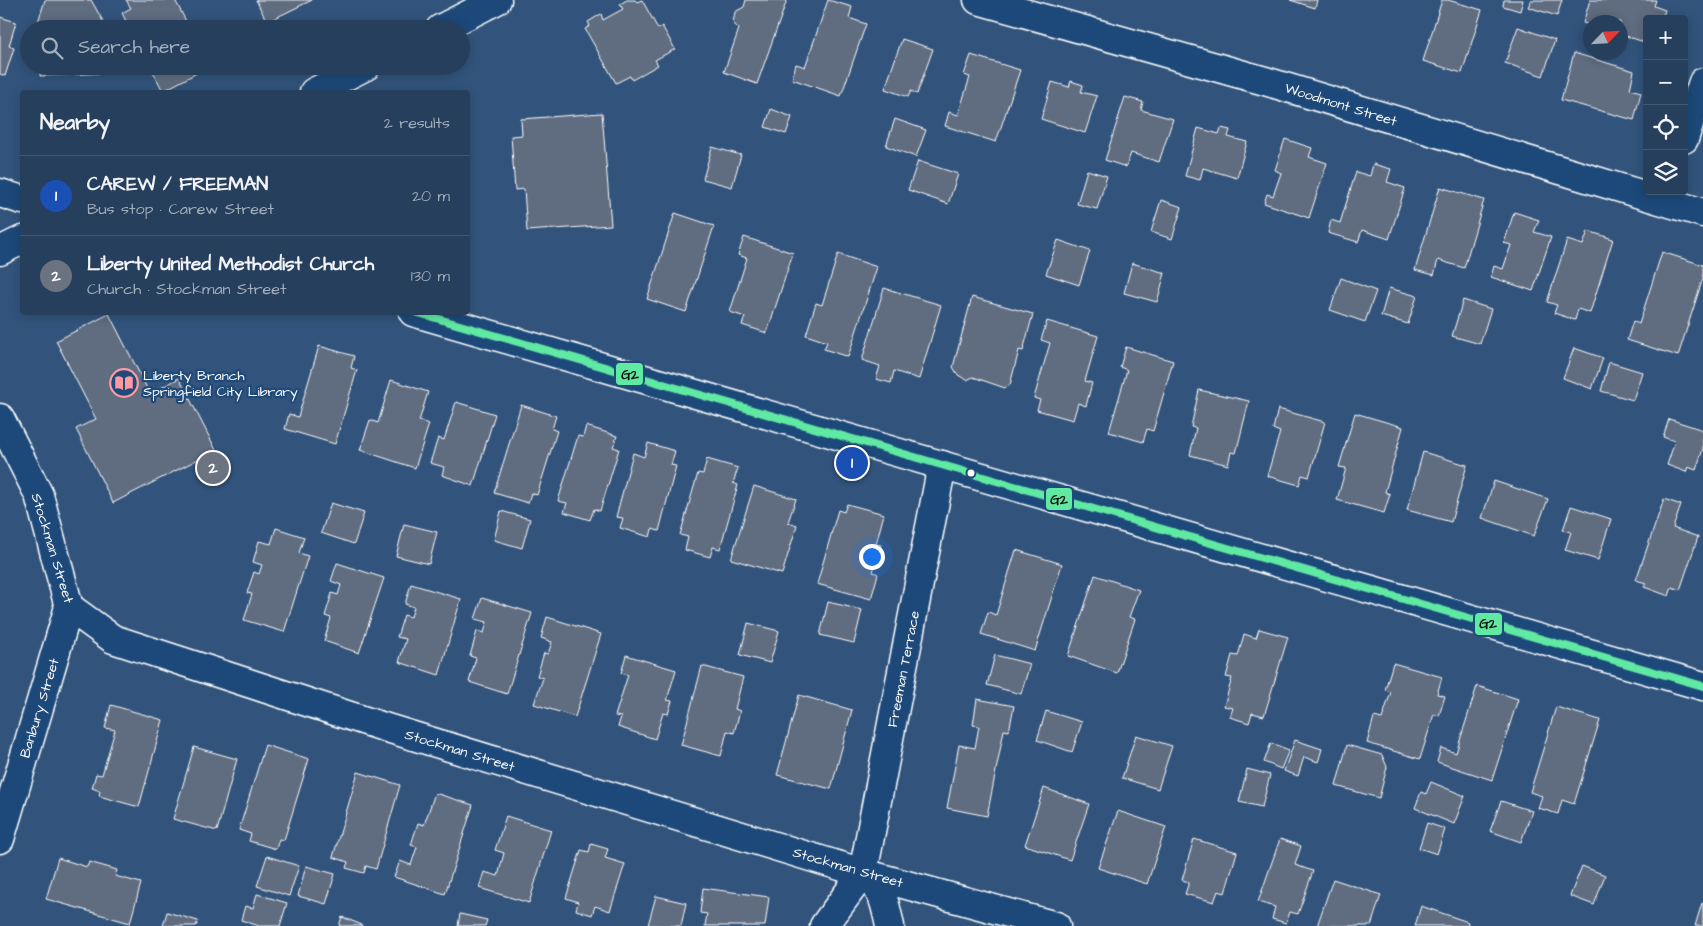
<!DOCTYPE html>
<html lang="en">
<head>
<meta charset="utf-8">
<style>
  :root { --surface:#263f5d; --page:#2e4663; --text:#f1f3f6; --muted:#a4afbc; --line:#425872; --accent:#ff9aa2 }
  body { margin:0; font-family:"Architects Daughter",sans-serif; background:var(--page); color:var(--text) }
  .controls { position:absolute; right:15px; top:15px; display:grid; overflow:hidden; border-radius:5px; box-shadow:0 2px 12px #0003 }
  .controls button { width:45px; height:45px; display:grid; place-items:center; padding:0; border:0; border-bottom:1px solid var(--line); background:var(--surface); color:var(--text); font:25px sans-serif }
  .compass { position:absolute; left:1583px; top:15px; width:45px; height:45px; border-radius:50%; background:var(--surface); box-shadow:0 2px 12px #0003; rotate:65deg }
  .you { position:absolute; left:871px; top:556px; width:18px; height:18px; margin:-12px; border:4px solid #fff; border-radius:50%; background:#1a73e8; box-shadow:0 0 0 8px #1a73e833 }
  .badge { display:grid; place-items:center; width:32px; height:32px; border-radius:50%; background:var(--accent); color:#fff; font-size:16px; font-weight:700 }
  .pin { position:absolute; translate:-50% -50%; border:2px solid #fff; box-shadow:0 1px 5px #0006 }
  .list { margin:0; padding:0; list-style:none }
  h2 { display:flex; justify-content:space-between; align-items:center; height:65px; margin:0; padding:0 20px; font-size:21px }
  h2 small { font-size:16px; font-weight:400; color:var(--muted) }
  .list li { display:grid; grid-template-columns:32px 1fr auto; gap:15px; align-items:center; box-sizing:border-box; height:80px; padding:0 20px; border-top:1px solid var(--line) }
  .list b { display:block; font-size:19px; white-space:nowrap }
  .list p { margin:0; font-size:16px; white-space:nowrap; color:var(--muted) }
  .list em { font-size:16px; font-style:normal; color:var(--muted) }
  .icon { flex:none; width:28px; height:28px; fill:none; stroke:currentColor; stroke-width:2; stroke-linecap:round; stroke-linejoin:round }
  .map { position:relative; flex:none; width:1703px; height:926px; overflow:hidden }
  .search { position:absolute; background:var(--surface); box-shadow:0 2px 12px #0003; left:20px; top:20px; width:450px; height:55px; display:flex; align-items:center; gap:12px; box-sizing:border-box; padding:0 18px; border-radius:28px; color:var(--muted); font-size:19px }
  .panel { position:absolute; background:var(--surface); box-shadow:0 2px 12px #0003; left:20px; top:90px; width:450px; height:225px; border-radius:5px }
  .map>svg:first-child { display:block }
  .building { fill:#606c80; stroke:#fff }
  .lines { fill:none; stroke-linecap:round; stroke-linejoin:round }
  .minor-casing { stroke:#fff; stroke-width:31 }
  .secondary-casing { stroke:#fff; stroke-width:31 }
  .primary-casing { stroke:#fff; stroke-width:31 }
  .minor { stroke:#1f4a7a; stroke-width:28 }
  .secondary { stroke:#1f4a7a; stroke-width:28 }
  .primary { stroke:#1f4a7a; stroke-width:28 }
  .bus-1-casing { stroke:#1f4a7a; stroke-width:11 }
  .bus-1 { stroke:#60e9a3; stroke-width:8 }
  .bus-dot { fill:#fff; stroke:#1f4a7a; stroke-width:2 }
  .labels { text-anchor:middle; stroke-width:4.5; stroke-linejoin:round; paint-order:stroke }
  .street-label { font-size:14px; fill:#fff; stroke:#1f4a7a }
  .poi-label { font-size:14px; fill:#fff; stroke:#1f4a7a; text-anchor:start }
  .line-badge { stroke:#1f4a7a; stroke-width:2 }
  .pale-badge-label { font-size:14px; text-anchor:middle; font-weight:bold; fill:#111 }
</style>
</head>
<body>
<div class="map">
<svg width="1703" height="926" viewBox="0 0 1703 926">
  <rect width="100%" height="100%" fill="#32547c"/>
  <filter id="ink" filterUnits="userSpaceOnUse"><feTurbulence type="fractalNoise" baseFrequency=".02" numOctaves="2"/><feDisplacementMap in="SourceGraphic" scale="10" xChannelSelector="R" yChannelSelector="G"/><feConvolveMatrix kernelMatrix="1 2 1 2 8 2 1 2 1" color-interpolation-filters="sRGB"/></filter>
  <g filter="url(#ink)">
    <path class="building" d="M45,0h46l12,21v8h-64l-1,-7z
      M126,0h49l15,29h-60l-8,-16 9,-5z
      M256,0h56l-45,22z
      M627,0h8l2,2 5,-2 16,29 4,-3 13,23 -20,11 3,5 -26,15 -2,-4 -14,7 -31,-54 5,-3 -2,-4 13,-8 2,6 20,-11 -3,-5z
      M746,0h41l-30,84 -33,-12 15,-43 -6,-6 2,-11 9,-5z
      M828,0l24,7 -3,11 17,6 -25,72 -49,-17 4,-15 9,3z
      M1290,0h27l-2,8z
      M1442,0h6l34,10 -20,63 -39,-12z
      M1504,0h19l-3,11 -17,-5z
      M1531,0h31l-5,16 -29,-9z
      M1590,0h66l-2,6 11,4 -3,9h-15v14l-3,9 -24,-8v-12h-30v3l-7,-2z
      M0,17l16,5 -7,24 5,2 -9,28 -5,-2z
      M1518,27l37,13 -12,36 -38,-13z
      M902,39l31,10 -16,45 -6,-3 -3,6 -23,-8z
      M1574,53l60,18 -4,18 11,3 -7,28 -73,-20z
      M971,55l49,15 -24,72 -51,-16 4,-14 9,3 12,-38 -6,-2z
      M40,66h66v7l-66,3z
      M150,66h60l-47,25z
      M1071,81l12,4 -2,7 16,4 -12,37 -44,-14 11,-37 17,5z
      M1125,97l18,5 -2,8 32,9 -14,43 -28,-9 -5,14 -21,-7z
      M771,109l21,8 -6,17 -21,-7z
      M602,113l9,112 -84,6 -3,-42 -9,1 -4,-54 11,-1 -1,-16z
      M895,119l31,11 -10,27 -30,-11z
      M1198,128l21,6 2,-6 9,2 -2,7 19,5 -10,36 -34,-10 -3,12 -15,-4z
      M1285,139l27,9 -3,9 18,6 -18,55 -45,-15 3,-9 6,2 8,-23 -6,-3z
      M712,147l29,8 -9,32 -29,-8z
      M918,161l40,13 -10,30 -40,-14z
      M1373,164l18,5 -4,13 18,6 -16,51 -27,-9 -4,12 -30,-9 3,-13 9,3 16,-51 14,4z
      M1087,170l20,6 -10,33 -20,-5z
      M1440,187l44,13 -20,68 -26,-8 -4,15 -19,-5z
      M1161,200l21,7 -10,32 -21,-7z
      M1514,212l25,8 -5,12 17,5 -18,54 -42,-14 3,-11 9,3 8,-24 -7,-2z
      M675,213l39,13 -28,86 -39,-13z
      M1588,231l25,8 -23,74 -12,-4 -3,11 -21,-7 3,-8 -10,-3 20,-62 16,5z
      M744,237l49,16 -26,80 -25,-8 3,-8 -15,-5 17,-54 -9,-3z
      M1058,240l32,11 -11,34 -33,-11z
      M1662,252l41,13v13l-25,78 -51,-16 6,-19 6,3z
      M838,254l39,13 -29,90 -24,-8 3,-7 -21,-7 10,-32 6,2z
      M1132,263l33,10 -8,29 -33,-9z
      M1341,278l35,13 -11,31 -35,-12z
      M884,288l57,17 -22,74 -25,-8 -3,12 -15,-4 4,-13 -18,-6z
      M1389,288l28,8 -9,28 -27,-8z
      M972,297l61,17 -10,37 -4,-1 -9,35 -5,3 -32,-11 -6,3 -9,-5 -5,-8z
      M1463,300l28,9 -11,35 -28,-8z
      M109,314l41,80 29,-16 37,72 -103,53 -37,-74 20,-10 -40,-78z
      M1047,321l51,15 -13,45 7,2 -6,23 -8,-3 -5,17 -36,-10 3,-10 -6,-2 16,-55 -9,-3z
      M319,346l35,10 -3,12 6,2 -22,74 -50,-15 4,-15 9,3z
      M1126,347l47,14 -20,70 -6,-2 -4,13 -34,-10 18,-62 -7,-3z
      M1574,348l29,10 -11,31 -29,-11z
      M1609,362l33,10 -9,28 -32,-9z
      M391,380l37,12 -9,29 10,3 -14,44 -55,-18 10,-30 8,3z
      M1199,390l50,11 -13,52 -5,-1 -3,13 -38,-10 6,-27 -5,-1z
      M456,402l39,12 -22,72 -31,-11 2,-8 -14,-4 8,-25 6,2z
      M521,405l35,11 -4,13 5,2 -20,64 -6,-2 -3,10 -34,-10z
      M1278,409l47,13 -16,55 -7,-2 -3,10 -32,-9 13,-44 -7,-3z
      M1355,413l48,14 -18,65 5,2 -6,19 -47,-13 9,-32 -7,-1z
      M1669,419l34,11v19l-7,21 -8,-3 -2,5 -19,-7 8,-24 -12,-4z
      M586,426l31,10 -4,11 6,2 -19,62 -6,-2 -4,11 -26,-8 3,-9 -9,-2 20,-65 5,1z
      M648,443l27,8 -4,14 5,1 -17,65 -7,-2 -2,8 -30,-9 3,-10 -7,-1 17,-64 11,4z
      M1423,452l44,13 -16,57 -44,-12z
      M707,459l31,9 -5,15 5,2 -18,64 -7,-2 -3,10 -25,-7 3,-13 -8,-2 18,-62 5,1z
      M1494,481l54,18 -14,37 -52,-18z
      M754,486l42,13 -8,23 9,3 -15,49 -51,-15z
      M1664,499l17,6 -8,23 25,9 -18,53 -8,-3 -3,9 -25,-9 2,-4 -10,-3z
      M331,503l33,10 -10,31 -33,-11z
      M847,504l37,10 -8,30 5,1 -8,27 5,2 -7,25 -54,-15 21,-74 6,2z
      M1571,506l40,13 -13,41 -33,-10 6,-18 -8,-2z
      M501,511l29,8 -8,29 -28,-8z
      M404,524l33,8 -8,32 -33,-8z
      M276,528l28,9 -5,16 9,3 -24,76 -40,-12 8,-26 -5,-1 7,-21 5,2 3,-9 -9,-3 6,-21 12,3z
      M1016,550l46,14 -27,87 -54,-17 7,-22 8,3z
      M337,563l47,15 -25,75 -35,-12 7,-23 -6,-2 7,-23 6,2 3,-10 -10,-4z
      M1095,575l44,15 -10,27 6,2 -18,54 -49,-17z
      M411,584l50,15 -22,76 -40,-13 7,-23 -9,-2 7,-22 7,2 3,-10 -9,-3z
      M482,598l50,15 -25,81 -38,-12 7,-24 -6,-2 7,-25 7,2 3,-11 -12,-3z
      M828,602l34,8 -8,33 -34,-8z
      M547,617l54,17 -26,83 -41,-13 9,-26 -6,-2 7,-23 4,1 4,-12 -11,-4z
      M748,623l31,8 -9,32 -30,-8z
      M1259,629l29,8 -24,79 -12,-3 -3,10 -19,-6 3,-9 -9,-2 8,-28 -6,-1 6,-22 6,1 6,-22 12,4z
      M626,655l50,15 -9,30 5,1 -4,13 -5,-1 -8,26 -37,-12 3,-10 -6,-1 13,-41 -7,-2z
      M995,655l35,9 -9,30 -34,-9z
      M1393,663l49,14 -5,17 8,2 -6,20 -5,-2 -14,45 -53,-16 7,-26 8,2 9,-27 -6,-2z
      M702,666l41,11 -8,32 5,2 -6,22 -7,-2 -6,25 -40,-11z
      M1477,686l41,13 -26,81 -55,-18 4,-14 15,5z
      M799,695l53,15 -21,79 -54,-14z
      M977,699l37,7 -5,25 -5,-1 -17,86 -40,-8 12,-63 16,3 4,-22 -6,-1z
      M111,705l52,15 -24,87 -40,-11 1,-5 -8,-3 4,-14 6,1 13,-45 -10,-2z
      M1556,707l44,13 -26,84 -12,-4 -4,14 -20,-6 4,-12 -12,-4z
      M1046,711l36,11 -10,30 -35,-12z
      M1136,735l36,11 -14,43 -36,-11z
      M1295,740l27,9 -4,13 -14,-5 -6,19 -14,-5z
      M1271,743l18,7 -8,19 -17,-7z
      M265,745l44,14 -25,81 -5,-1 -3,10 -27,-8 2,-7 -12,-4z
      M1347,745l35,10 5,12 -8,31 -43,-12z
      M194,747l43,12 -20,72 -44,-12z
      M1247,769l23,6 -8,32 -23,-5z
      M358,772l42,13 -24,84 -10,-3 -2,7 -18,-5 2,-6 -15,-5z
      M1431,782l34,14 -11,28 -39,-16 6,-16 5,2z
      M1044,788l45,16 -19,56 -45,-15z
      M435,793l38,12 -28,89 -51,-17 6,-16 11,4 6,-18 -6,-2 7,-22 6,2z
      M1501,801l31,10 -11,31 -31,-11z
      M1118,811l48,16 -19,57 -49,-16z
      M506,816l45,14 -22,73 -50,-15 5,-16 14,4 6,-23 -9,-3z
      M1427,823l18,6 -8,25 -18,-6z
      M1194,839l43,13 -12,41 -7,-2 -4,11 -29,-8 4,-12 -7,-2z
      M1280,839l21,7 -6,19 18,6 -15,43 -8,-2 -4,11 -14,-4 3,-12 -17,-5z
      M591,844l17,5 -3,9 20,6 -15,47 -15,-5 -3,9 -16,-5 2,-8 -12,-4 15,-48 8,2z
      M267,856l32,10 -10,30 -32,-10z
      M58,858l29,9 2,-5 28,8 -2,6 26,7 -11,40 -84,-24z
      M306,866l29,8 -9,30 -28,-8z
      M1582,866l23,9 -11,30 -24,-9z
      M1333,879l48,16 -10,31h-54z
      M703,888l66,9 -4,29h-60l2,-12 -7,-1z
      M257,894l30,9 -7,23h-21l-18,-6 4,-14 8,2z
      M656,896l30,7 -5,23 -33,-1z
      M1702,903l1,1v22h-8z
      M1421,906l47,16 -1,4h-52z
      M167,912l31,9 -2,5h-33z
      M460,914l27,6 -2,6h-27z
      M342,917l20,8v1h-23z"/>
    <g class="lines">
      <defs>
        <path id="minor" d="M978,0l287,81 438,132
          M1684,139l19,-57
          M0,418l39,77 30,112 44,32 274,89 476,145 193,53
          M0,839l69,-232
          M863,873c21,19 21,26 27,53
          M824,926l39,-53 79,-408"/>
        <path id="secondary" d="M440,29l57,-29
          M314,92l52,-26
          M0,251l22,-11"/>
        <path id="primary" d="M0,193l22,7
          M413,312l1290,374"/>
      </defs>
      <use href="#minor" class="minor-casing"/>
      <use href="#secondary" class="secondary-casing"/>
      <use href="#primary" class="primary-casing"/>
      <use href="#minor" class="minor"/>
      <use href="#secondary" class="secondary"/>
      <use href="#primary" class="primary"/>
      <defs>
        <path id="bus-1" d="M415,312l1288,374"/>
      </defs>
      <use href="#bus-1" class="bus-1-casing"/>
      <use href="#bus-1" class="bus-1"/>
    </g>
  </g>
  <defs>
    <symbol id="library-ring" viewBox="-11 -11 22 22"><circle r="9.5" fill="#1f4a7a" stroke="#ff9aa2" stroke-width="1.5"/><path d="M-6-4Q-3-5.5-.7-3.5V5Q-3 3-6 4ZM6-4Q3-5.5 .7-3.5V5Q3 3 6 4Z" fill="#ff9aa2"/></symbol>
  </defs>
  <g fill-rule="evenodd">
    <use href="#library-ring" x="108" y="367" width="32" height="32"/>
  </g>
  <circle class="bus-dot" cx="971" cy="473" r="4.5"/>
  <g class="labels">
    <g class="street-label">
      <text transform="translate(1341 104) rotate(17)" y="5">Woodmont Street</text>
      <text transform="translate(53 548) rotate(73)" y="5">Stockman Street</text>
      <text transform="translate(903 669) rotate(-79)" y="5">Freeman Terrace</text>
      <text transform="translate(39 708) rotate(-73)" y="5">Banbury Street</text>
      <text transform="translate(460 750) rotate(17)" y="5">Stockman Street</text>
      <text transform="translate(848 867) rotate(16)" y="5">Stockman Street</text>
    </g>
    <g class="poi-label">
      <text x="143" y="380">Liberty Branch<tspan x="143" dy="16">Springfield City Library</tspan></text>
    </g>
  </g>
  <g class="line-badge">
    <rect x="615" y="362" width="29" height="24" rx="5" fill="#60e9a3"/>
    <rect x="1045" y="487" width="28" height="24" rx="5" fill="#60e9a3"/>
    <rect x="1474" y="612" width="29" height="24" rx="5" fill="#60e9a3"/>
  </g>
  <g class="pale-badge-label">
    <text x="630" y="379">G2</text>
    <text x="1059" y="504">G2</text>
    <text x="1488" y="628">G2</text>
  </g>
</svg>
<div class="controls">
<button>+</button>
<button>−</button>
<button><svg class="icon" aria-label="locate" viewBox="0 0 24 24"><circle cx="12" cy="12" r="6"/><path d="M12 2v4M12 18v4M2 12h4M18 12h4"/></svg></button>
<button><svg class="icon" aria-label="layers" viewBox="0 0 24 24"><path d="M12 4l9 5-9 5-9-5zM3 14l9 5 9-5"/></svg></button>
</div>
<svg class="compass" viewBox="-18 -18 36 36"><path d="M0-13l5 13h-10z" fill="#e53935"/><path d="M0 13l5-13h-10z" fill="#a4afbc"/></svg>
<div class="you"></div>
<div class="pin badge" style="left:852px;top:463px;background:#1a4fb4">1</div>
<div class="pin badge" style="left:213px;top:468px;background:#6b7280">2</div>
<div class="search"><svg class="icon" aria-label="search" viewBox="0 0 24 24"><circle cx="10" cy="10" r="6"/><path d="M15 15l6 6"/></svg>Search here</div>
<section class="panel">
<h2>Nearby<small>2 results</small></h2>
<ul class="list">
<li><span class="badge" style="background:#1a4fb4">1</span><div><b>CAREW / FREEMAN</b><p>Bus stop · Carew Street</p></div><em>20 m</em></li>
<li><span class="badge" style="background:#6b7280">2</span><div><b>Liberty United Methodist Church</b><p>Church · Stockman Street</p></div><em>130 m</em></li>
</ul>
</section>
</div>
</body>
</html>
